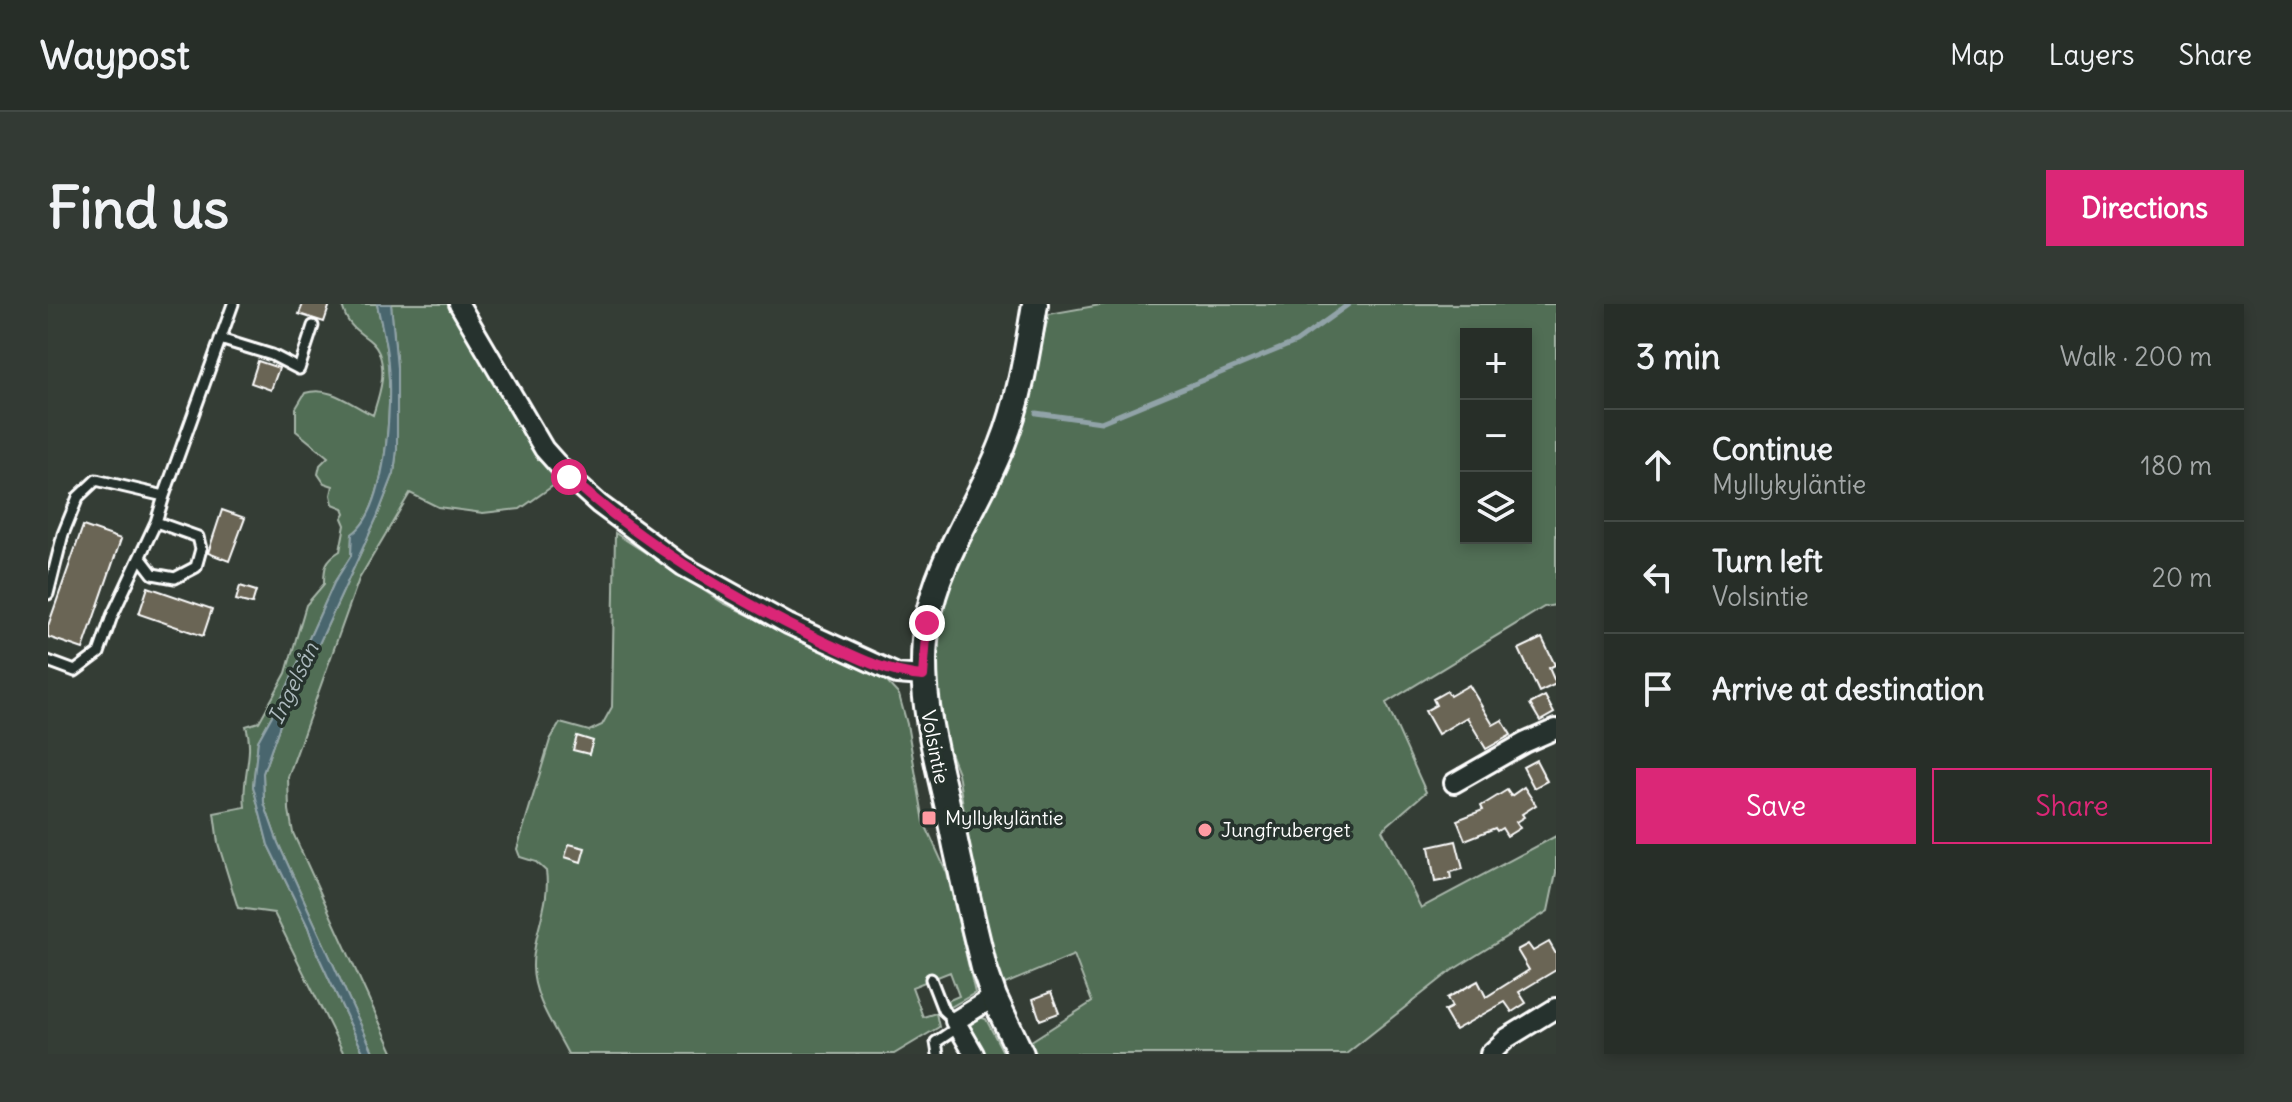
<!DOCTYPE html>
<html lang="en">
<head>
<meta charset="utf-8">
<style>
  :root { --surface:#272e28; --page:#333a34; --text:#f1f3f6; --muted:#a4a8a8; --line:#434a45; --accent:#db2777 }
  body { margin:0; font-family:Delius,sans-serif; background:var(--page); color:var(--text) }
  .controls { position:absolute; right:24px; top:24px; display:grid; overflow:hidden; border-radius:0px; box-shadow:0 4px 12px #0003 }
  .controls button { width:72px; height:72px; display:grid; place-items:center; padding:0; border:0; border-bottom:2px solid var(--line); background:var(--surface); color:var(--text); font:40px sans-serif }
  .stop { position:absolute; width:24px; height:24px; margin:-18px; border:6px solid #db2777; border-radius:50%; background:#fff }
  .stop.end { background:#db2777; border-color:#fff; box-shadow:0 2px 8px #0008 }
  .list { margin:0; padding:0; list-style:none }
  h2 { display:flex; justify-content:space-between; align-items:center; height:104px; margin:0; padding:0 32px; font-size:34px }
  h2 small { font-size:26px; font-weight:400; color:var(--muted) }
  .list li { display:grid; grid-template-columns:52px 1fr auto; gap:24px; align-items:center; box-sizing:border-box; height:112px; padding:0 32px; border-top:2px solid var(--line) }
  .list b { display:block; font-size:30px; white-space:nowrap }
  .list p { margin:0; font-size:26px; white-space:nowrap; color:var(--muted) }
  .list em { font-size:26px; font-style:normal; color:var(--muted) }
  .actions { display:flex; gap:16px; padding:24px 32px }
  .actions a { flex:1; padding:18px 0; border:2px solid var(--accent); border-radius:0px; text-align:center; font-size:28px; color:var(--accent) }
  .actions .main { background:var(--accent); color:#fff }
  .icon { flex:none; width:44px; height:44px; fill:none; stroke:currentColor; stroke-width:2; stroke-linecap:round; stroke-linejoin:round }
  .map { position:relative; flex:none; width:1508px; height:750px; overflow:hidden; border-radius:0px }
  header { display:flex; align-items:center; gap:48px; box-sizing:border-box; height:112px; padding:0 40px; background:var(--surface); border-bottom:2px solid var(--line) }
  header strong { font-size:38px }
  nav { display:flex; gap:44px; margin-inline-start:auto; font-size:28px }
  .intro { display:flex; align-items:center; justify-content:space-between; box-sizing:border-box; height:192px; padding:0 48px }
  h1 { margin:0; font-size:56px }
  .button { padding:20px 36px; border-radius:0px; background:var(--accent); color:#fff; font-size:28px; font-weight:700 }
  main { display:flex; gap:48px; padding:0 48px }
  aside { flex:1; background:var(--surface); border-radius:0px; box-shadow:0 4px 12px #0003 }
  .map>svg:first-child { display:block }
  .green { fill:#516e55; stroke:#a8b6aa; stroke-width:2; fill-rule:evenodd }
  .water { fill:#48666e; stroke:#91a3a8; stroke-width:2 }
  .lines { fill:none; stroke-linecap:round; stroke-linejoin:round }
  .stream { stroke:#91a3a8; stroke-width:5 }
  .building { fill:#6b6554; stroke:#fff; stroke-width:2 }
  .lane-casing { stroke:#fff; stroke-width:15 }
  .street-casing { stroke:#fff; stroke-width:24 }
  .secondary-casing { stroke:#fff; stroke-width:30 }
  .lane { stroke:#26332d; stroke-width:9 }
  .street { stroke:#26332d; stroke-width:18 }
  .secondary { stroke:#26332d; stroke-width:24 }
  .route { stroke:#db2777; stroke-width:10 }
  .poi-dot { fill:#ff9aa2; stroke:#26332d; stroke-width:3 }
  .labels { text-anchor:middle; stroke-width:7; stroke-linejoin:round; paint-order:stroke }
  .street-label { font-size:20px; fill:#fff; stroke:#26332d }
  .poi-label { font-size:20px; fill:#fff; stroke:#26332d; text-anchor:start }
  .water-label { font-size:22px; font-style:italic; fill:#adbabe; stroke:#26332d }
</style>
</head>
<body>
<header>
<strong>Waypost</strong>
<nav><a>Map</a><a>Layers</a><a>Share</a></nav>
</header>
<div class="intro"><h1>Find us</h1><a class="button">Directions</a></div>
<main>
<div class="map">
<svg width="1508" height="750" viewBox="0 0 1508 750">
  <rect width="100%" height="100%" fill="#343d35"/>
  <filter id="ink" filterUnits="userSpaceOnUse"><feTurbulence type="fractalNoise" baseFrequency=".0125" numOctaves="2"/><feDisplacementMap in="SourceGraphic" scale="16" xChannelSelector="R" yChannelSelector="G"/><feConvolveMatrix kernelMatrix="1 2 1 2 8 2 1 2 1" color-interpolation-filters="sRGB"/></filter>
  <g filter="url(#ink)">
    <path class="green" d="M294,0h35c4,20 10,40 11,61 4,39 -1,145 -36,169l-1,22 -17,27 -49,109 -27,49 -5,45 15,59 40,82 9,26 47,101h-20l-70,-141 -36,-5 -20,-65 -4,-30 31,-6c-4,-30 10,-53 1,-81l13,-4 27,-49 20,-68 18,-21c0,-17 1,-24 16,-33l5,-26 -3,-7 3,-5 -2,-5 -10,-4 -2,-9 2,-9 -9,-3 -6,-9 2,-9 8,-8 -32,-26v-23l9,-15c25,-8 46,12 68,22 6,-20 14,-41 6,-62 -8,-20 -31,-17 -37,-49z
      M343,0h57l109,179 -37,26 -37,4 -45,-6 -28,-14 -51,86 -71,198 1,33 4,23 101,221h-20l-96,-211 -14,-40 -1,-30 24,-68 20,-35 70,-153 17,-44 3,-24v-81z
      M1058,0h450v301l-12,2 -158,96 40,89 -44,38 39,78 135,-72v37l-8,38 -97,60 -105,83h-316l-5,-9 67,-43 -18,-47 -76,32 -21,-91 -19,-123 -16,-41 -9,-53 9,-87 72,-140 35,-138zM1418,30h60v204h-60z
      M567,229l108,70 163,78 13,14 8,29 17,98 23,51 28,120 -26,15 -2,-7 12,-5 -9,-24 -38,15 11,30 13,-4 3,14 -45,27h-326c-13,-26 -36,-58 -35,-89 0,-32 18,-61 13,-94l-10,-9 -16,-5 -3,-8 33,-109 10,-17 29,8 13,-6 10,-18z
      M931,713l7,2 18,35h-23l-13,-26 5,-9z"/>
    <path class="water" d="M329,0h14l6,64v81l-3,24 -17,44 -70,153 -20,35 -24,68 1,30 14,40 96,211h-10l-47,-101 -9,-26 -40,-82 -15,-59 5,-45 27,-49 49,-109 17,-27 1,-22c35,-23 40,-130 36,-169 -1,-21 -7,-41 -11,-61z"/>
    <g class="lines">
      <path class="stream" d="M988,109l65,9 195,-80 53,-38"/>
    </g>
    <path class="building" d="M255,0h27l-6,18 -25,-8z
      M210,57l21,7 -8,22 -20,-7z
      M174,206l23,8 -16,43 -21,-8z
      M35,222l38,13 -38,110 -35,-12v-11z
      M192,282l16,5 -4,13 -16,-4z
      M100,283l64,22 -9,27 -64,-22z
      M1494,334l13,27 -6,3 7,16 -17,8 -20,-43z
      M1421,381l24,40 9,-5 9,15 -25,14 -19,-32 -29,17 -13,-23 11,-6 -3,-6 14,-8 3,5z
      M1497,392l9,17 -14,8 -10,-17z
      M529,432l16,5 -4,13 -16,-4z
      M1488,456l11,21 -13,7 -11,-21z
      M1476,483l12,18 -14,9 2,3 -8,5 4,6 -13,8 -5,-8 -5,3 -2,-3 -30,12 -8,-20 26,-10 -2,-4 26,-16 4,6z
      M1408,537l7,28 -13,3 1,7 -16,3 -6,-35z
      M521,540l16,4 -4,14 -16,-5z
      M1501,638l7,12v16l-37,22 7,11 -14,9 -7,-10 -50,28 -11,-19 8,-4 -5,-9 31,-17 8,16 43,-27 -12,-20 11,-6 5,7z
      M1003,688l8,21 -19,7 -7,-21z"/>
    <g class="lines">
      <defs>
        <path id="lane" d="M172,35l52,16 27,14 14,-43
          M92,253l13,17 22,4 21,-11 5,-18 -3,-12 -42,-15
          M0,290l15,-60 15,-37 18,-17 68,16 69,-192
          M0,357l27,10 24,-18 13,-37 44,-94 8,-26
          M883,675l12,31 12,11
          M890,750l-2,-12 22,-15"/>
        <path id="street" d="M411,0l85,145 25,28 30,27 84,62 105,58 109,50 26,2
          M1406,479l70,-40 32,-14
          M926,750l-19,-33 39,-24
          M1442,750l17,-16 49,-30"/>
        <path id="secondary" d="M973,750l-27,-57 -10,-29c-13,-53 -25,-106 -36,-160 -14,-61 -31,-121 -21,-185 11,-65 51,-117 75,-178 18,-45 25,-93 33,-141"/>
      </defs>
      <use href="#lane" class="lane-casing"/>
      <use href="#street" class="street-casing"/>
      <use href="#secondary" class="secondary-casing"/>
      <use href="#lane" class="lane"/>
      <use href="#street" class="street"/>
      <use href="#secondary" class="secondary"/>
    </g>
  </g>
  <g class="lines" filter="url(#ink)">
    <path class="route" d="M521,173c75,68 160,119 251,163 34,16 66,33 103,36l4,-53"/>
  </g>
  <g class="poi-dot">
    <rect x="873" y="506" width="16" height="16" rx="4"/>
    <circle cx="1157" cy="526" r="8"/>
  </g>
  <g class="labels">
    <g class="street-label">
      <text transform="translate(887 443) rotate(79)" y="7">Volsintie</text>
    </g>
    <g class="poi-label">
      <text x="897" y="521">Myllykyläntie</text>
      <text x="1173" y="533">Jungfruberget</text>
    </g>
    <g class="water-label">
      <text transform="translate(245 379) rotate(-64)" y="8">Ingelsån</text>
    </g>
  </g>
</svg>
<div class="controls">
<button>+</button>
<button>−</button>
<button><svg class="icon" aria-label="layers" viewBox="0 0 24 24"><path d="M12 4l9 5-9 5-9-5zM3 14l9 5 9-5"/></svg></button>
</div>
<div class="stop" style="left:521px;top:173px"></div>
<div class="stop end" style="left:879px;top:319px"></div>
</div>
<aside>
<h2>3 min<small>Walk · 200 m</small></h2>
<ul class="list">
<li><svg class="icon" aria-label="ahead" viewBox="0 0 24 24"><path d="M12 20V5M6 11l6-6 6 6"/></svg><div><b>Continue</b><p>Myllykyläntie</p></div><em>180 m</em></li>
<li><svg class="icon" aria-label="left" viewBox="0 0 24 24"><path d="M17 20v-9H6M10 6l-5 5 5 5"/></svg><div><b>Turn left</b><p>Volsintie</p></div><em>20 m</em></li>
<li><svg class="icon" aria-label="arrive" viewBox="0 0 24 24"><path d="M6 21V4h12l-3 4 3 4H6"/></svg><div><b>Arrive at destination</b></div></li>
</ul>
<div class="actions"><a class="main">Save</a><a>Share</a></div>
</aside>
</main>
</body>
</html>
